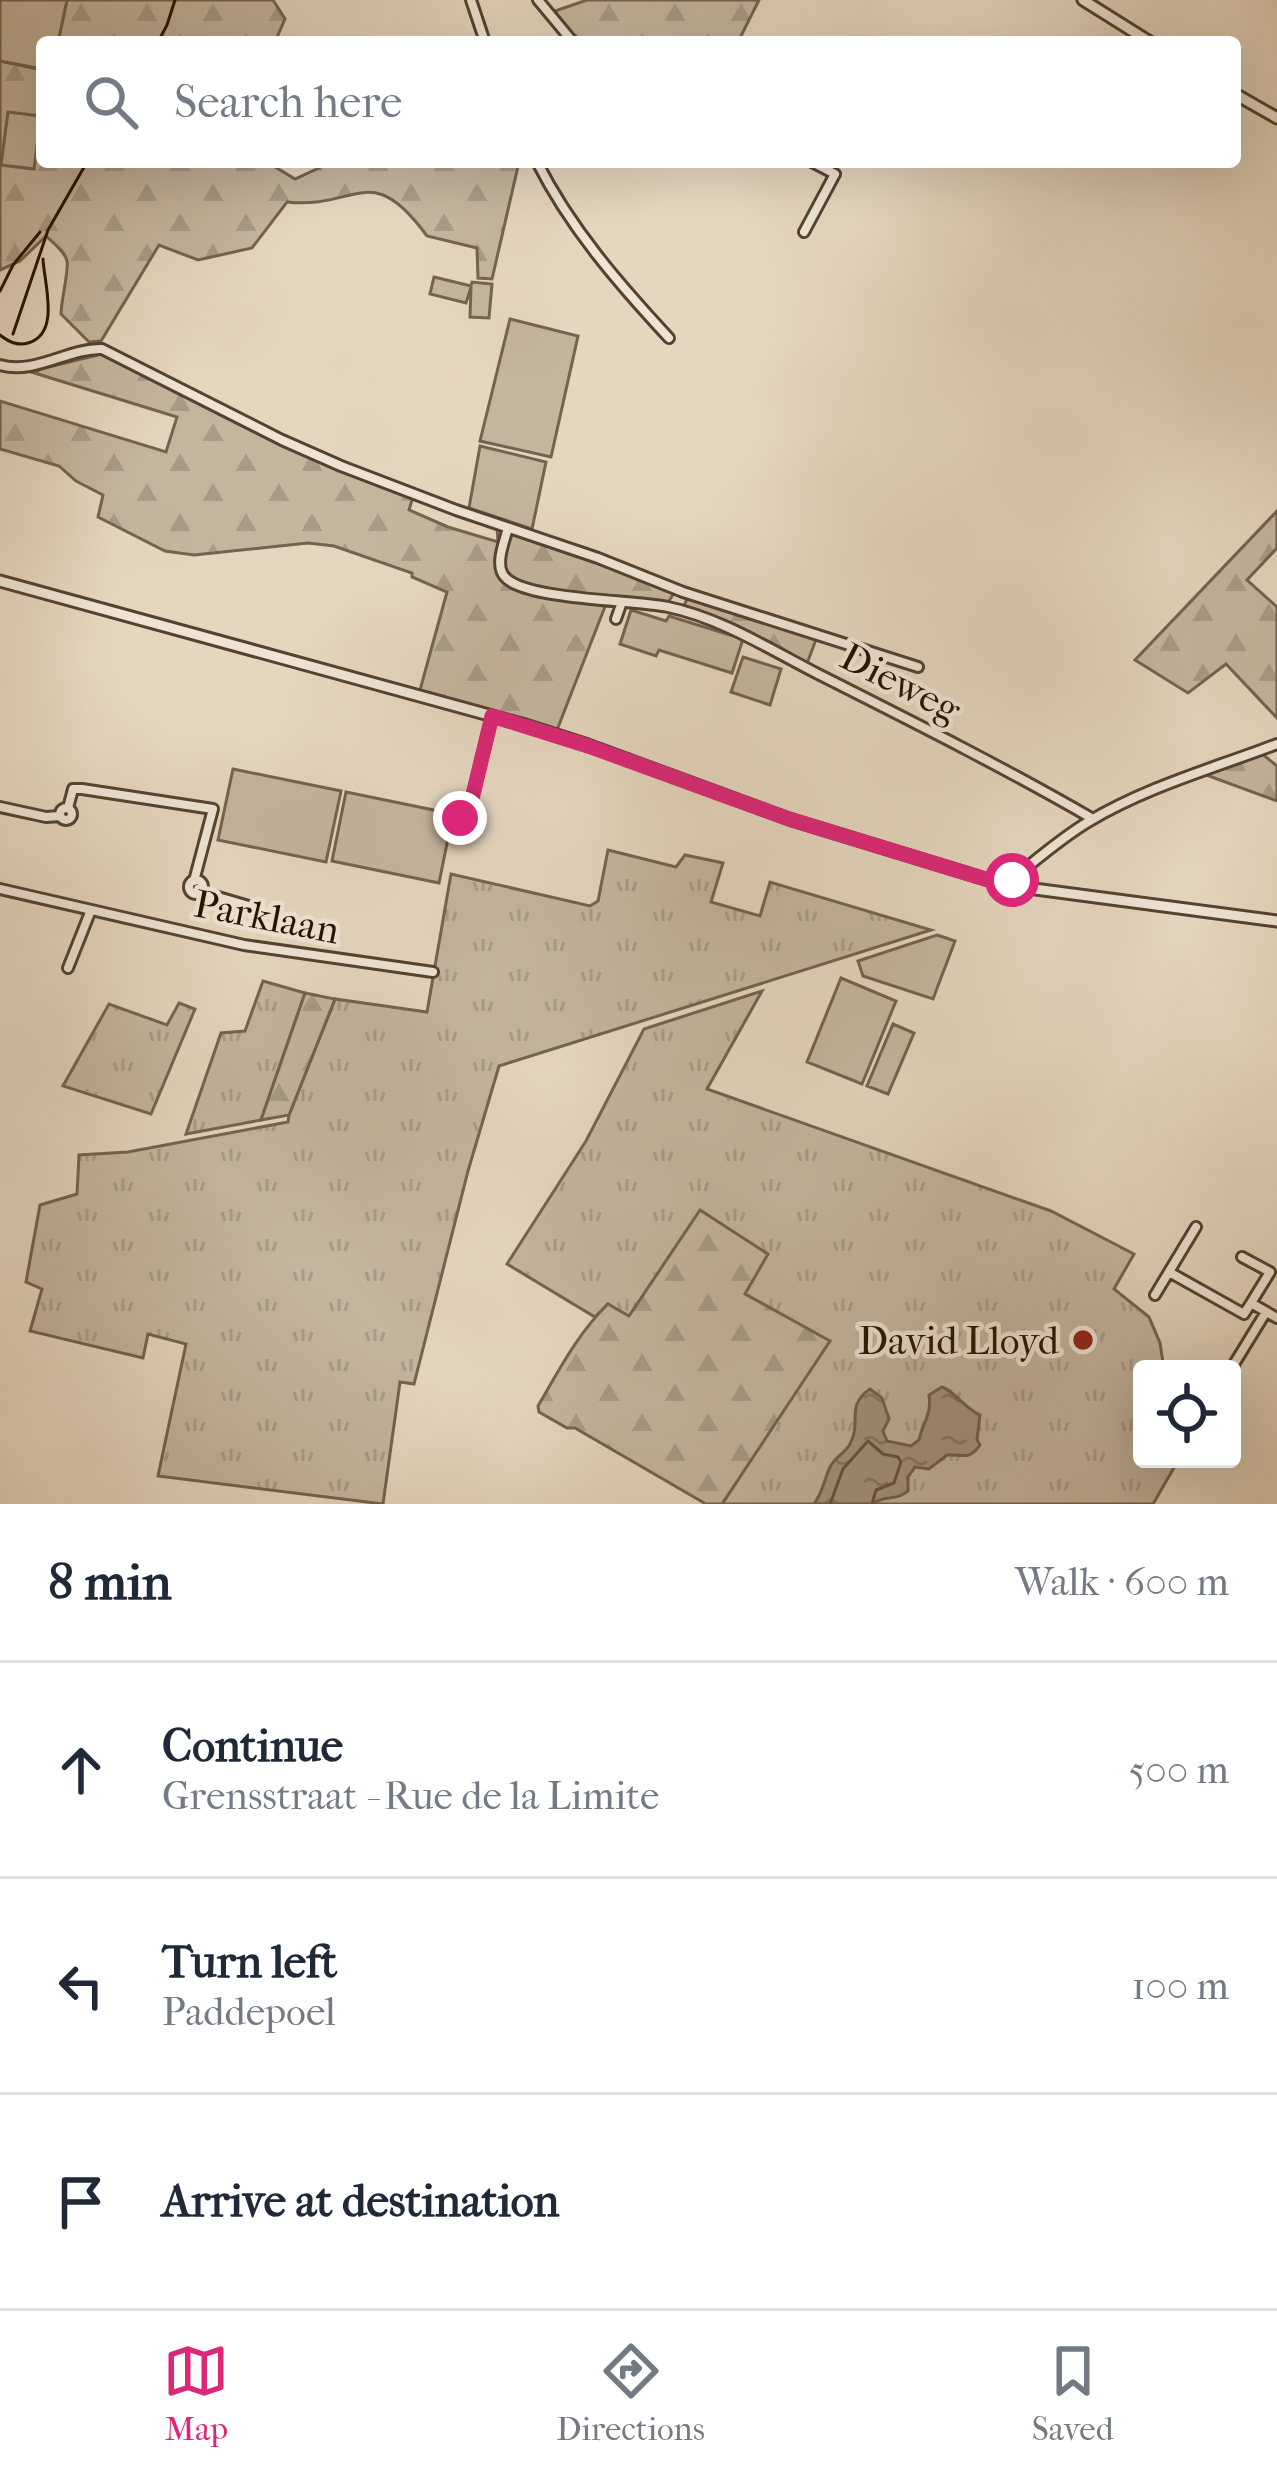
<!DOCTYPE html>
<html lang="en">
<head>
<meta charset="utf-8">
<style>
  :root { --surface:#fff; --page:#f6f6f7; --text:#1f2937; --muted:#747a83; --line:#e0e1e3; --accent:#db2777 }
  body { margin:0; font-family:"IM FELL French Canon",serif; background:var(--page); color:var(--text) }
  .controls { position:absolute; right:36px; bottom:36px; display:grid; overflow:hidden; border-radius:12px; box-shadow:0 12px 48px #0002 }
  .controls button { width:108px; height:108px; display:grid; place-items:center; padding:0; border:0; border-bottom:3px solid var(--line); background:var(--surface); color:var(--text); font:60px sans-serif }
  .stop { position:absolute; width:36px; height:36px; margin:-27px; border:9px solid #db2777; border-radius:50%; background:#fff }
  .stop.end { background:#db2777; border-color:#fff; box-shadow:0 3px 12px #0008 }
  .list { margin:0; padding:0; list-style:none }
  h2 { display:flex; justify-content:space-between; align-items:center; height:156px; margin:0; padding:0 48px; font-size:51px }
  h2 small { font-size:39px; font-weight:400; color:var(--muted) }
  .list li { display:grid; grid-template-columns:78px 1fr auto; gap:36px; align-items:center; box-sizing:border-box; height:216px; padding:0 48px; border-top:3px solid var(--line) }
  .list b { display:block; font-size:45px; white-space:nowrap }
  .list p { margin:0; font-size:39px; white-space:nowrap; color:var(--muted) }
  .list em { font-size:39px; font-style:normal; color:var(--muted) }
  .icon { flex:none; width:66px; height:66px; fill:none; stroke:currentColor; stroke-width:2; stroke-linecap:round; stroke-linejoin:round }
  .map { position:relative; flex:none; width:1277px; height:1504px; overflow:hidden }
  .search { position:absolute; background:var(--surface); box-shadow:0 12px 48px #0002; left:36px; right:36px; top:36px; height:132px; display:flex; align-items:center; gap:30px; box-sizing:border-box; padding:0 42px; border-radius:12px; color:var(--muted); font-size:45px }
  .sheet { height:804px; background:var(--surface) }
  nav { display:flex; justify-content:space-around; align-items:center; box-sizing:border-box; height:168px; border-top:3px solid var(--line); background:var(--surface); font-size:33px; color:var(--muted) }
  nav a { display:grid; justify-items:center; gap:6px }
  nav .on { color:var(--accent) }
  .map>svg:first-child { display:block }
  .grass { fill:url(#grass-tufts); stroke:#746350; stroke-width:3 }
  .forest { fill:url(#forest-firs); stroke:#746350; stroke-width:3 }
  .park { fill:#c4b59f; stroke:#746350; stroke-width:3 }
  .water { fill:url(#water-ripples); stroke:#705f4c; stroke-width:3 }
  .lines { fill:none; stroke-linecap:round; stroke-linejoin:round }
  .shore { stroke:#64523f; stroke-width:3 }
  .minor-casing { stroke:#544230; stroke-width:14 }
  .tertiary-casing { stroke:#544230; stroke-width:15 }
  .minor { stroke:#eee4d5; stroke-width:8 }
  .tertiary { stroke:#eee4d5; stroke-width:9 }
  .tram { stroke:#241100; stroke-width:3 }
  .route { stroke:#db2777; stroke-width:15 }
  .poi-dot { fill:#8f2418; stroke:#eee4d5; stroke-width:4.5 }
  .labels { text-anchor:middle; stroke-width:9; stroke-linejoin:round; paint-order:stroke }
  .street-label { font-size:39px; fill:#241100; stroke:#eee4d5 }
  .poi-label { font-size:39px; fill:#241100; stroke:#eee4d5; text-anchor:end }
</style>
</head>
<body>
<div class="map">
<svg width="1277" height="1504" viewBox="0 0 1277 1504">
  <defs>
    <pattern id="grass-tufts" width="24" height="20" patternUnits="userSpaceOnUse" patternTransform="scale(3)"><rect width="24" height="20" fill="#c4b59f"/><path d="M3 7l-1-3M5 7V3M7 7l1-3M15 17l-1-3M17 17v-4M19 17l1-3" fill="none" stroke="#a89b87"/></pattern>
    <pattern id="forest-firs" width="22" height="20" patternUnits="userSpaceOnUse" patternTransform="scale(3)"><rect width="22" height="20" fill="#c4b59f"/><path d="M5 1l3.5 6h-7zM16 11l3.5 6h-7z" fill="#a89b87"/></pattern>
    <pattern id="water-ripples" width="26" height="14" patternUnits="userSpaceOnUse" patternTransform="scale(3)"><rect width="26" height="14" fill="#a3937e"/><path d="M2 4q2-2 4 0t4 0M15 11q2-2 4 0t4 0" fill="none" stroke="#857765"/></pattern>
  </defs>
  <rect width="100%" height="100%" fill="#e5d6bf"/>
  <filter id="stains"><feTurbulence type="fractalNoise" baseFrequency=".00167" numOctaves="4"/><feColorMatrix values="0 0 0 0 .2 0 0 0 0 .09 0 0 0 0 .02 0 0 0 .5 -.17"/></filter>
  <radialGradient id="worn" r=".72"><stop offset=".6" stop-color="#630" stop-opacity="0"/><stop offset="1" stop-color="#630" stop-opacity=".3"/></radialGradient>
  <path class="grass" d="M608,850l68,17 9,-12 38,8 -12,39 49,14 10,-34 161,48 -432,136 -31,105 -54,213 -14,-2 -17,122 -225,-28 28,-132 -38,-10 -5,24 -113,-27 12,-42 -16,-7 14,-77 37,-11 2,-39 49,-3 160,-30 1,-7 46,-116 92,13 24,-138 139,32 8,-5z
    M263,981l42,12 -44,127 -75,14 35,-101 24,-2z
    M762,991l-55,98 344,122 83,43 -20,35 35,28 11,26 4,26h-22v90h37l-26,45h-431l107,-163 -84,-47 -117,23 -20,-13 -13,13 -88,-53 79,-123 58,-112z
    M179,1003l16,6 -44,105 -88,-28 46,-82 58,21z"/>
  <path class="forest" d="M67,0h206l12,19 -10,23h-217z
    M587,0h172l-21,42h-161l-25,-30z
    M0,61l42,9v92h225l28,17 37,-17h187l-27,117 -14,-1 -1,-30 -50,-12c-57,-78 -70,-26 -140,-34l-35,46 -54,12 -39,-15 -58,96 -12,1 -28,-28c0,-13 8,-44 6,-53 -2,-10 -15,-19 -21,-25l-26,25 -20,9z
    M102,354l250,121 61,22 -4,13 39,17 50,15 -1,-14 100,34 77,31 -10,16 -58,-5 -49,126 -137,-40 27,-98 -35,-15v-4l-78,-27 -26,-3 -114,12 -29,-4 -67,-34 5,-22 -27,-14 -17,-15 -59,-17v-48l166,51 11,-35 -149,-46 8,2 4,-4z
    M1277,511v37l-30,32 30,27v111l-51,-54 -38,29 -53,-33z
    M688,597l129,40 -11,29 -123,-58z
    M1261,753l16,13v35l-71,-26z
    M305,993l30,6 -46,116 -28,5z
    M700,1210l68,44 -23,40 85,47 -108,163h-16l-131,-76h-8l-28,-16 -1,-6c21,-36 40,-73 70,-102l21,12z"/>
  <path class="park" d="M0,0h67l-9,42h-16v27l-42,-8z
    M8,112l33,4 -7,53 -33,-4z
    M434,277l37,9 1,-4 20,2 -3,34 -19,-1 1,-30 -5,16 -36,-9z
    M510,319l68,17 -27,121 -71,-16z
    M480,446l66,16 -14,67 -63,-21z
    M631,610l35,11 3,-5 74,23 -11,34 -73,-23 -3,6 -36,-12z
    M743,657l38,12 -11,36 -39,-13z
    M233,769l108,22 -15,71 -108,-22z
    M346,792l107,22 -14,69 -107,-22z
    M937,935l18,6 -22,58 -70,-23 -5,-15z
    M841,978l55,23 -34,83 -55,-22z
    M893,1024l21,9 -26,61 -21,-8z"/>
  <path class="water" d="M942,1387c14,5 23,22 38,28l-3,25 3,5c-11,16 -18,9 -33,10l-18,14 -14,-2 -7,10v14c-11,10 -25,4 -36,13h-58c9,-12 10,-24 16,-37 5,-10 15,-14 20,-23 12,-22 -5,-38 20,-55l12,9 7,21 -6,12 4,10 24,5 8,-6c4,-19 13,-25 10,-45z"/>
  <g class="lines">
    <path class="shore" d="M830,1504l13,-35 25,-28 15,13 15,3 3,5 -7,21 -18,7 -4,14"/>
    <defs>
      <path id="minor" d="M471,0l14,42
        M538,0l35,42
        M537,162c34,67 82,122 132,176
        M804,232l31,-58 -23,-12
        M0,365c35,10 68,-17 102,-16l180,91 59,26 115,44 142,48 85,34 235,75
        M508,528c-4,15 -15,40 -1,51 25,21 126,21 161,28 53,11 103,43 150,67 93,47 185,93 275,145
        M616,619l6,-17
        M0,807l46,10 14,-1
        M60 814a6 6 0 1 1 12 0a6 6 0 1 1-12 0Z
        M68,808l5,-19h9l131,20 -19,72
        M460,819l10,-12 22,-91
        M189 887a7 7 0 1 1 14 0a7 7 0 1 1-14 0Z
        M1006,884c27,-21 52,-44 82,-62 58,-35 126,-54 189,-78
        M0,889l244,56 189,27
        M201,892l51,15
        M68,968l23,-58
        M1242,1257l28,15 -19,31
        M1169,1272l75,42 7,-11 26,15
        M1155,1295l41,-68
        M1231,1369l35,-57"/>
      <path id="tertiary" d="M1083,0l67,42
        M1235,94l42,24
        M0,581l522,143 66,21 201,74 216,66 272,36"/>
    </defs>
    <use href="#minor" class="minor-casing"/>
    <use href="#tertiary" class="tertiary-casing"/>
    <use href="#minor" class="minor"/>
    <use href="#tertiary" class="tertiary"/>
    <path class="tram" d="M158,42l9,-17 8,-25
      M0,291l13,-26 27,-33
      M13,334l35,-104 39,-68
      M0,335c9,7 17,11 28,8 33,-9 16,-60 15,-84"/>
  </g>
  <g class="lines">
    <path class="route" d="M460,818l10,-11 22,-91 96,30 201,73 216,66 7,-5"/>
  </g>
  <circle class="poi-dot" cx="1083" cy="1340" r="12"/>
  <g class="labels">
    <g class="street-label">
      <text transform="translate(901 682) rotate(27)" y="14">Dieweg</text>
      <text transform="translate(267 916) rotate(11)" y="14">Parklaan</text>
    </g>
    <g class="poi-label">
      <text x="1059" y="1354">David Lloyd</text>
    </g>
  </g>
  <rect width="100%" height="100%" filter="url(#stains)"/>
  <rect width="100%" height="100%" fill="url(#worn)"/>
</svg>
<div class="controls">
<button><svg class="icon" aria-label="locate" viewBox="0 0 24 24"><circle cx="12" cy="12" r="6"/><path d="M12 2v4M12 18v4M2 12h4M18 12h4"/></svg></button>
</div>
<div class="stop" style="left:1012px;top:880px"></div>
<div class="stop end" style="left:460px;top:818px"></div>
<div class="search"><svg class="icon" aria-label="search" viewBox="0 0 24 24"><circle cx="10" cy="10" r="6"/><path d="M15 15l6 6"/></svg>Search here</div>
</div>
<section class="sheet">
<h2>8 min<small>Walk · 600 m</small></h2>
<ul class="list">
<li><svg class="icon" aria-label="ahead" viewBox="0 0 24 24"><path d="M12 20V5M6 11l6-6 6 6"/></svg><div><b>Continue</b><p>Grensstraat - Rue de la Limite</p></div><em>500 m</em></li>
<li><svg class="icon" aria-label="left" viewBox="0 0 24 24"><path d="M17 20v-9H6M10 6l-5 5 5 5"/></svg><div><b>Turn left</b><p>Paddepoel</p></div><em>100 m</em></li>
<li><svg class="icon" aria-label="arrive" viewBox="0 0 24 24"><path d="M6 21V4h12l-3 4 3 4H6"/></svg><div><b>Arrive at destination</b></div></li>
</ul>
</section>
<nav>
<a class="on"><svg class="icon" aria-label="map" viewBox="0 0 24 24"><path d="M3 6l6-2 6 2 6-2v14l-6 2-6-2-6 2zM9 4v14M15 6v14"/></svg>Map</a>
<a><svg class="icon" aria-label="directions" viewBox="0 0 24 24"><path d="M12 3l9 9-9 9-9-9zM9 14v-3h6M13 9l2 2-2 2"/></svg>Directions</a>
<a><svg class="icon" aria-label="saved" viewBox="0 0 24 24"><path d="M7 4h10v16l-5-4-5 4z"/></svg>Saved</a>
</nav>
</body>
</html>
